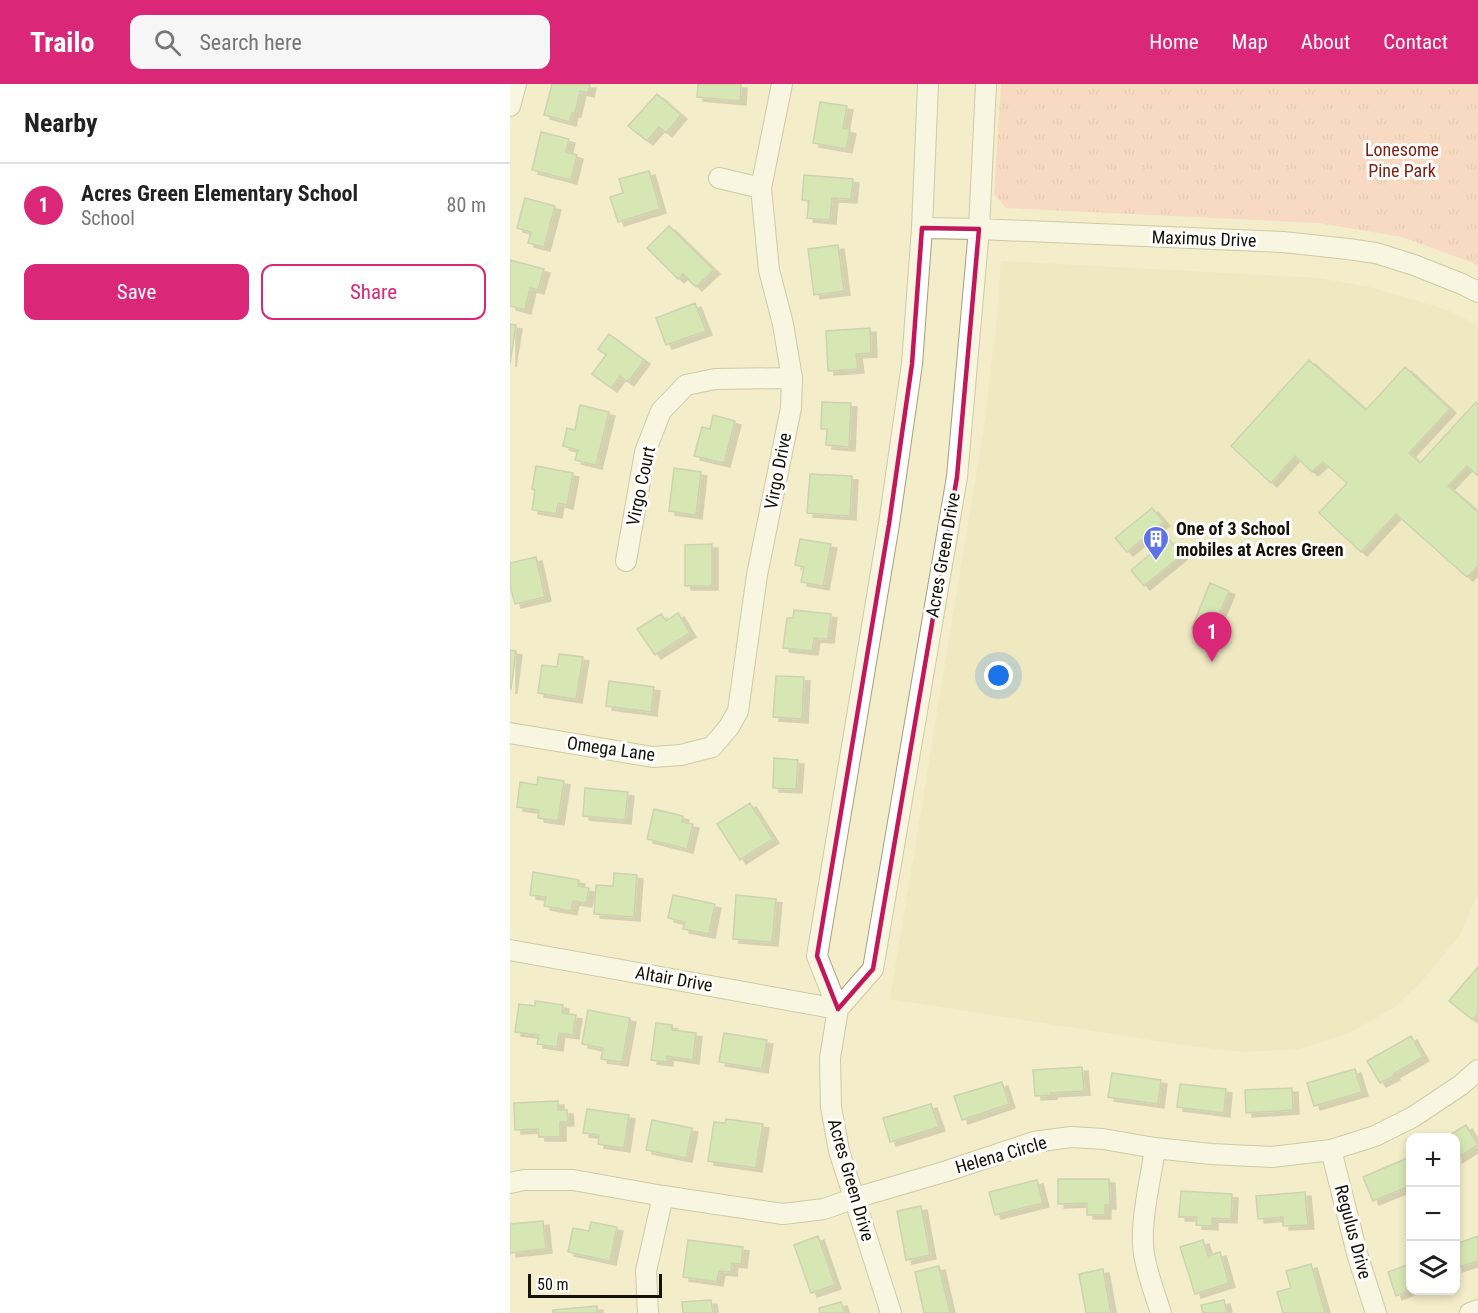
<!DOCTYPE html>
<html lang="en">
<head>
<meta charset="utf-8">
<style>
  :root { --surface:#fff; --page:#f6f6f6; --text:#222; --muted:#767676; --line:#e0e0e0; --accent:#db2777 }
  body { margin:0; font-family:"Roboto Condensed",sans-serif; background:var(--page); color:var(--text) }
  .controls { position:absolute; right:18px; bottom:18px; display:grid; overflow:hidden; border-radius:12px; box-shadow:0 3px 9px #0003 }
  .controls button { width:54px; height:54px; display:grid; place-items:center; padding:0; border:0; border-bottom:2px solid var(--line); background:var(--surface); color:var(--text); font:30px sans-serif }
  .scale { position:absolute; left:18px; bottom:15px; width:134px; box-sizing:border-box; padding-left:6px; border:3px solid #141105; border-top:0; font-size:16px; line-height:21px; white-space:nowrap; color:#141105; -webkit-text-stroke:4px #fff; paint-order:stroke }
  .you { position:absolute; left:489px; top:592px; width:21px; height:21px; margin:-15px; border:4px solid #fff; border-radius:50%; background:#1a73e8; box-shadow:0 0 0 9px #1a73e833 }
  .badge { display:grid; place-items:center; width:39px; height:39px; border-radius:50%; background:var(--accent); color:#fff; font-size:20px; font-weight:700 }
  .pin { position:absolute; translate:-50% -50px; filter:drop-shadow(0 2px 3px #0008) }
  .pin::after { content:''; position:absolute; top:32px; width:21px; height:18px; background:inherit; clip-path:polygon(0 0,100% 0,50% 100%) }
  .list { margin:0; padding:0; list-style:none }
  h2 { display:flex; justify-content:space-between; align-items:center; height:78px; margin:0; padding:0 24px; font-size:26px }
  h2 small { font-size:20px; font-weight:400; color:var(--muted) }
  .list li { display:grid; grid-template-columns:39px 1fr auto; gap:18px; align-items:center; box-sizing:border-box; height:84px; padding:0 24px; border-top:2px solid var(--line) }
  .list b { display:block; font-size:22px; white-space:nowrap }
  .list p { margin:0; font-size:20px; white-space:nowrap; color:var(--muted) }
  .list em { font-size:20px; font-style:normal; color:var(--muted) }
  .actions { display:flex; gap:12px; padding:18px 24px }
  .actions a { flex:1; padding:14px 0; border:2px solid var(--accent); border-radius:12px; text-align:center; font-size:21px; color:var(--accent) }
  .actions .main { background:var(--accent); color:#fff }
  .icon { flex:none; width:33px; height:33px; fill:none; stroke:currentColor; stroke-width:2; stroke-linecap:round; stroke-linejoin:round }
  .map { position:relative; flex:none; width:968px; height:1229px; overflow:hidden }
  header { display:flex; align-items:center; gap:36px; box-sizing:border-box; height:84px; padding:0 30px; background:var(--accent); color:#fff }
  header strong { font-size:28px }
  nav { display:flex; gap:33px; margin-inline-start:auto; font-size:21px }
  .search { width:420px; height:54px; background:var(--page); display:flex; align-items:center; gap:15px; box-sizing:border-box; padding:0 21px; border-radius:12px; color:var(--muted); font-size:22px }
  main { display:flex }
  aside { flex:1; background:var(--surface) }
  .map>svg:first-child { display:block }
  .built { fill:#ebe4b8 }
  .park { fill:url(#park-tufts) }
  .building { fill:#b5df9b; stroke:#a0b395; stroke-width:1.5; filter:url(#shadow) }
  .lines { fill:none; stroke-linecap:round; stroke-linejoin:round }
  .minor-casing { stroke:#a49f7d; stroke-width:22 }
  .minor { stroke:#fff; stroke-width:20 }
  .marked { fill:none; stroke:#c2185b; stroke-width:4.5; stroke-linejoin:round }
  .labels { text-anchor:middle; stroke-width:6; stroke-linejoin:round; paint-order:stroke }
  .park-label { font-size:18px; fill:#7e2014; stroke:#fff }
  .street-label { font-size:18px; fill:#141105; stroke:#fff }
  .poi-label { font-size:18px; font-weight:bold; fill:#141105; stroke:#fff; text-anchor:start }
</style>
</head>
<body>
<header>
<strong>Trailo</strong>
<div class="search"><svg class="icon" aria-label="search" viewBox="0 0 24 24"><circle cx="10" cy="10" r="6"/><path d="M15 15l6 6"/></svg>Search here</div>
<nav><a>Home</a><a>Map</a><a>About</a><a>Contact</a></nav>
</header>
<main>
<aside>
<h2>Nearby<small></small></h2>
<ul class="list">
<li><span class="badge">1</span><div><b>Acres Green Elementary School</b><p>School</p></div><em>80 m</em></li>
</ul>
<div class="actions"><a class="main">Save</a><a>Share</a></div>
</aside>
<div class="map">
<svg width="968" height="1229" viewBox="0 0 968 1229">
  <defs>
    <pattern id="park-tufts" width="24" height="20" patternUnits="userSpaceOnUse" patternTransform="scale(1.5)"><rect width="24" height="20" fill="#fdc4b9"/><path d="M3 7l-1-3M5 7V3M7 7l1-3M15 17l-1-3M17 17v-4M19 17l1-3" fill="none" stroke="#d8a79e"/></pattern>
    <filter id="shadow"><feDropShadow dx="6" dy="4" stdDeviation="0" flood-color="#0004"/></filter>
  </defs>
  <rect width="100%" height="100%" fill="#f3edc9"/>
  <path class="built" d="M491,177l318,17 50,9 76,22 33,16v567l-18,43 -39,47 -26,25 -46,26 -50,16 -57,3 -59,-7 -293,-46 93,-566 14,-114z"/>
  <path class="park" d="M491,0h477v182l-10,-5 -66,-24 -83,-14 -313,-15 -12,-14z"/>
  <path class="building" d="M42,0h38l-2,9 -8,-2 -5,22h-3l-2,9 -26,-7z
    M188,0h43l-1,17 -43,-4z
    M147,10l24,21 -15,18 -7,-6 -12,14 -19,-15z
    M310,18l27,4 -4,22 7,2 -4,19 -33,-6z
    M31,48l28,7 -3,13 11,3 -6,25 -39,-10z
    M139,87l11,38 -42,13 -8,-25 13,-4 -4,-14z
    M294,91l49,4 -2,20 -19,-1 -2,22 -23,-2 2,-17 -7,-1z
    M15,114l30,8 -11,41 -16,-4 3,-11 -14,-4z
    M159,142l45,44 -18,17 -13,-13 -5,5 -31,-31z
    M328,161l6,46 -30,4 -6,-46z
    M0,176l34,9 -6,21 -8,-2 -5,22 -15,-4z
    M185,219l11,28 -40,14 -10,-27z
    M0,240l6,1 -6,38z
    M360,244l1,25 -15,1 2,15 -30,2 -2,-40z
    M99,250l35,26 -16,22 -8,-6 -9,12 -19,-14 14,-19 -8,-6z
    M799,276l57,50 39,-43 45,42 -41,44 11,10 56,-61 2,2v72l-11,-10 -19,20 30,26v54l-11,11 -71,-63 -35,38 -42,-39 28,-30 -24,-21 -11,10 -17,-16 -24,27 -40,-37z
    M312,318l29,1 -2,44 -23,-2 1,-16h-6z
    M70,321l29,7 -13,53 -21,-5 3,-10 -15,-4 4,-18 8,2z
    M203,331l22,6 -11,42 -30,-7 8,-29 8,2z
    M26,382l37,7 -6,32 -9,-2 -2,11 -24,-4 3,-20 -3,-1z
    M164,384l27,4 -5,43 -27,-4z
    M300,390l42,2 -2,40 -43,-3z
    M642,424l12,14 -37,30 -12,-14z
    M290,455l31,5 -8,42 -22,-4 3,-15 -9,-2z
    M659,455l13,16 -38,31 -13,-16z
    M202,460v42h-27v-41z
    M26,473l9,40 -30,7 -5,-18v-23z
    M700,499l19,8 -19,44 -18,-7z
    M284,526l37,4 -3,25 -14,-1 -2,13 -29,-3 4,-30h6z
    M168,529l12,20 -35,22 -18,-26 24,-15 5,7z
    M0,566l6,1 -5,38h-1z
    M49,570l24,3 -7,42 -38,-6 4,-28 15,2z
    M266,592l28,1 -2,42 -29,-2z
    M99,597l45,6 -3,25 -45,-6z
    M264,674l24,2 -2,29 -23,-1z
    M28,693l26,4 -6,40 -20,-3 1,-8 -22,-3 3,-25 17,3z
    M75,704l43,4 -3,28 -42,-4z
    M240,719l23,36 -33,21 -23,-36z
    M144,725l29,7 -1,6 11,2 -6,25 -40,-10z
    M23,788l46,8 -1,6 11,2 -3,15 -13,-2 -2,10 -27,-5 2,-9 -16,-2z
    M104,789l23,2 -3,42 -40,-3 2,-29 17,1z
    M163,811l42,9 -6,30 -26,-5 2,-7 -17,-4z
    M226,811l40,4 -4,43 -39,-3z
    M968,883v47l-5,6 -24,-19z
    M25,917l28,4 -1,8 14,2 -3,20 -14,-2 -2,14 -20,-3 2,-9 -24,-3 4,-28 16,2z
    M78,926l42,8 -8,44 -21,-3 2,-11 -21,-4z
    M146,939l16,2v5l24,3 -3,27 -26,-4v6l-16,-2z
    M214,949l43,7 -5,29 -43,-7z
    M901,952l12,21 -30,17 1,2 -14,7 -13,-22z
    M572,983l2,24 -34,2 1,2 -16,1 -2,-26z
    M845,985l7,23 -48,14 -7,-23z
    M602,989l49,7 -3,24 -50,-7z
    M492,998l7,22 -47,16 -8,-24z
    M670,1000l46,5 -2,24 -47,-6z
    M782,1004l1,22 -47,3 -1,-23z
    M48,1017v9h9l1,12h-8v15h-21l-1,-8 -23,1 -1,-27z
    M421,1020l8,23 -49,15 -7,-24z
    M77,1025l42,6 -5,33 -26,-4 1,-9 -16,-2z
    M216,1035l37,5 -7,44 -48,-7 6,-39 11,1z
    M142,1036l40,8 -6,30 -40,-8z
    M956,1041l12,20 -22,14v-21h-12z
    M900,1073v29l-37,15 -10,-24z
    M548,1095h51l1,26h-5v10h-18v-12l-29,1z
    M527,1096l6,23 -48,12 -6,-23z
    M671,1107l51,3 -1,25 -19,-1v8l-16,-1 1,-8h-18z
    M795,1108l3,33 -25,1v-9l-25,2 -2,-23z
    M411,1122l9,49 -24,5 -9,-49z
    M33,1137l3,28 -36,4v-29z
    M81,1138l26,5 -7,34 -42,-9 5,-24 16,3z
    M308,1152l17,49 -24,8 -17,-48z
    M968,1152v25l-22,7v-24z
    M178,1156l55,7 -2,17 -9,-1 -1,9 -12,-1 -2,11 -34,-5z
    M693,1156l5,16 12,-4 9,31 -34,11 -15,-47z
    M801,1180l14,48 -5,1h-37l-6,-21 14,-4 -5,-17z
    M900,1180l1,26 -15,6 -8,-24z
    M429,1182l11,47h-26l-9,-41z
    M593,1185l8,44h-25l-7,-39z
    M201,1216l2,13h-30l-1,-11z
    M714,1216l3,13h-24l-2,-8z
    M331,1218l4,11h-25l-1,-5z
    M87,1222v7h-44v-3z"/>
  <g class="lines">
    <defs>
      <path id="minor" d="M0,22l6,-22
        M209,94l42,10
        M412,144l57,1 304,13 65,7 28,4 38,12 48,19 16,8
        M116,477l19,-109 16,-41 25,-26 29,-6 77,-1
        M0,649l143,24 28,-2 31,-8 17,-20 9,-16 19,-136 34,-167 1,-30 -9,-54 -14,-54 -8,-82 21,-104
        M0,866l328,59
        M328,925l35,-40 84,-492 22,-248 7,-145
        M645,1064c-4,31 -16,76 -11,106 3,20 11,40 17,59
        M821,1066l27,107 18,56
        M0,1099l14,-3h49l90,16 120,18 41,-5 31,-11 92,-27 87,-29 37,-5 32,2 52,9 56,6 61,3 59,-7 44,-14 38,-19 48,-32 17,-15
        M138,1229l-2,-42 17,-75
        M381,1229l-52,-162 -8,-44 -1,-49 8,-49 -21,-53 72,-432 23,-160 10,-136 6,-144
        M960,1229l8,-3"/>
    </defs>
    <use href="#minor" class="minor-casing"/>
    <use href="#minor" class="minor"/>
  </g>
  <path d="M0 0H968V1229H0ZM412,144l57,1 -22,248 -84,492 -35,40 -21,-53 72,-432 23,-160z" fill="#f3edc9" fill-opacity=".55" fill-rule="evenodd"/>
  <path class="marked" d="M412,144l57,1 -22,248 -84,492 -35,40 -21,-53 72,-432 23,-160z"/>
  <defs>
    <symbol id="building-pin" viewBox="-11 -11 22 30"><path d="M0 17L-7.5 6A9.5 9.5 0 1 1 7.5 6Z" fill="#5b72e9" stroke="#fff"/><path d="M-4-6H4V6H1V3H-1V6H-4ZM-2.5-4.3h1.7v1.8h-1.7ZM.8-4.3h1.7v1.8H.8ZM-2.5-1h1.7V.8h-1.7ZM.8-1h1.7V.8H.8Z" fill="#fff"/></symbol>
  </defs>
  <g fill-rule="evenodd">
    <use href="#building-pin" x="631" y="440" width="30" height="40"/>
  </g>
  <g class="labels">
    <g class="park-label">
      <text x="892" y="72">Lonesome<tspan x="892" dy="21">Pine Park</tspan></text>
    </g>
    <g class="street-label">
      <text transform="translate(694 155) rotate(2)" y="6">Maximus Drive</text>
      <text transform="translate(268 387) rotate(-79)" y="6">Virgo Drive</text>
      <text transform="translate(131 402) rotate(-78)" y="6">Virgo Court</text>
      <text transform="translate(433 471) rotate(-80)" y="6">Acres Green Drive</text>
      <text transform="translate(101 665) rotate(8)" y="6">Omega Lane</text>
      <text transform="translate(164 895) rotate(10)" y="6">Altair Drive</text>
      <text transform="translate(491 1071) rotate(-16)" y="6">Helena Circle</text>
      <text transform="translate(341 1096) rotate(74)" y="6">Acres Green Drive</text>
      <text transform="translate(843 1148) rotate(75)" y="6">Regulus Drive</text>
    </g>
    <g class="poi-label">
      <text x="666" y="451">One of 3 School<tspan x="666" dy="21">mobiles at Acres Green</tspan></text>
    </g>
  </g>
</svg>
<div class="controls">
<button>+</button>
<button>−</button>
<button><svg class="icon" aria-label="layers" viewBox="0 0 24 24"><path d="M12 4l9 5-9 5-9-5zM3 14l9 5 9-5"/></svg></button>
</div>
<div class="scale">50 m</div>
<div class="you"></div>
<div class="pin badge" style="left:702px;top:578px">1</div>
</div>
</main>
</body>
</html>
